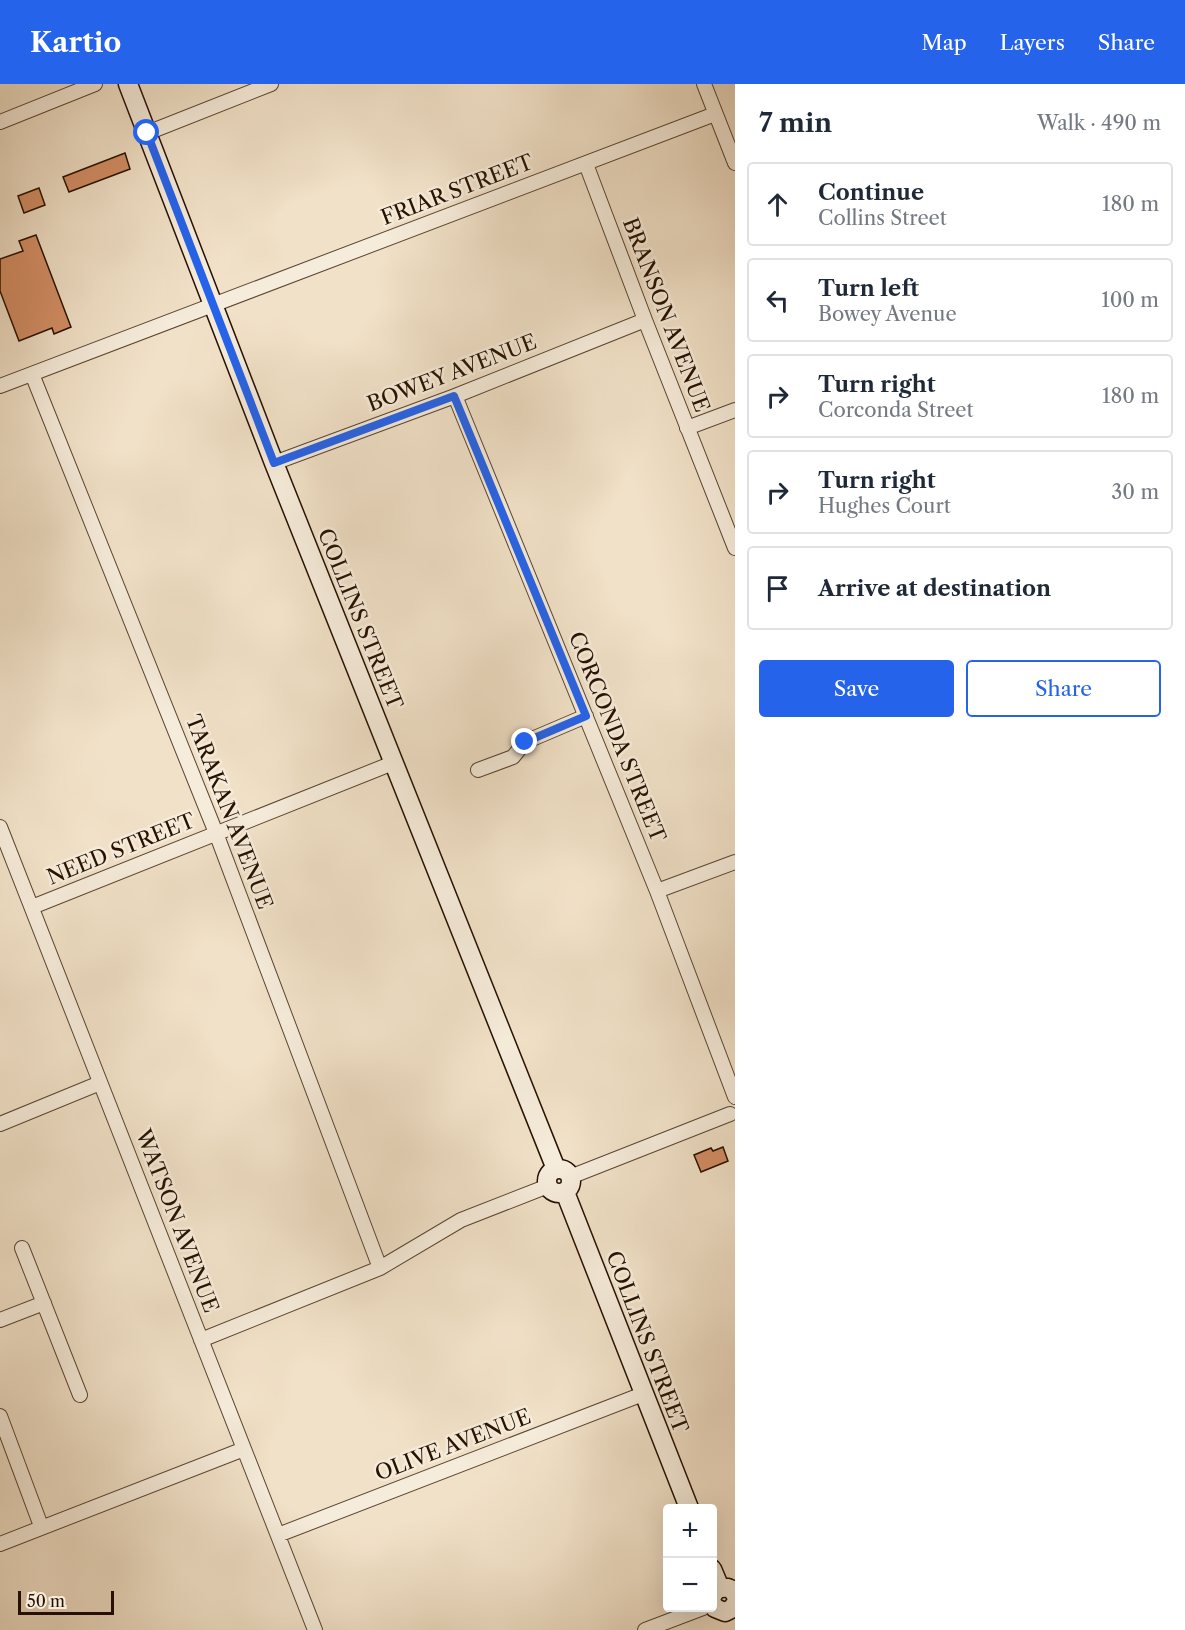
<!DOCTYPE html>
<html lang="en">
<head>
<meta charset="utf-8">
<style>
  :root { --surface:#fff; --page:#f2f2f3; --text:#1f2937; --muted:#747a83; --line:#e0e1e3; --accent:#2563eb }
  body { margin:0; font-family:"Libre Caslon Text",serif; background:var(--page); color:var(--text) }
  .controls { position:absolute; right:18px; bottom:18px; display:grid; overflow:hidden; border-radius:6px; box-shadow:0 6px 24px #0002 }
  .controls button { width:54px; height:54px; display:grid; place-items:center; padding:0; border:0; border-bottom:2px solid var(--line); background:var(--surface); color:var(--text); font:30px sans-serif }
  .scale { position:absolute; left:18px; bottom:15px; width:96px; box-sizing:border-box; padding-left:6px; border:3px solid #261100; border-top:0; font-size:16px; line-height:21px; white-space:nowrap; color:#261100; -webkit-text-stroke:4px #f6ecdb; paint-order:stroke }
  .stop { position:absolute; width:18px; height:18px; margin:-14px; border:4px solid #2563eb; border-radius:50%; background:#fff }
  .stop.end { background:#2563eb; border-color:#fff; box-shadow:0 2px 6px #0008 }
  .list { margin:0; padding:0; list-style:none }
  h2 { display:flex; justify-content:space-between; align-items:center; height:78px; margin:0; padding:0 24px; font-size:26px }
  h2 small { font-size:20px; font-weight:400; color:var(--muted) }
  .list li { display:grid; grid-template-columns:39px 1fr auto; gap:18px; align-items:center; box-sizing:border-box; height:84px; margin:0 12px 12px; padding:0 12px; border:2px solid var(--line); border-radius:6px }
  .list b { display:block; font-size:22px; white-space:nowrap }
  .list p { margin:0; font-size:20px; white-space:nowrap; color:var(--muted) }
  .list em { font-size:20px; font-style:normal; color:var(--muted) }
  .actions { display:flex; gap:12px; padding:18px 24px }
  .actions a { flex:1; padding:14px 0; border:2px solid var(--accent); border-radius:6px; text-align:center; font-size:21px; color:var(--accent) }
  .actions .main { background:var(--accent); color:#fff }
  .icon { flex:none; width:33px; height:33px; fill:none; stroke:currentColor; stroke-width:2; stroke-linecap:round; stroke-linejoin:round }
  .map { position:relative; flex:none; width:735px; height:1546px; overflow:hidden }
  header { display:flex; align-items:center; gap:36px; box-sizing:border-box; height:84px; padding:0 30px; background:var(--accent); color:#fff }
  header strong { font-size:28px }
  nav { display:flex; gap:33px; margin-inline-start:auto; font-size:21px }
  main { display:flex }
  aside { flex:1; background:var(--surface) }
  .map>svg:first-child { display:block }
  .building { fill:#d38e65; stroke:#261100; stroke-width:1.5 }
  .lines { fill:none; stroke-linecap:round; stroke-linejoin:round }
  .street-casing { stroke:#594532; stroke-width:16 }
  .secondary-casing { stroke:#261100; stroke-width:21 }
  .street { stroke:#f6ecdb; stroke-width:14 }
  .secondary { stroke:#f6ecdb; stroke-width:18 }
  .route { stroke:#2563eb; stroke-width:8 }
  .labels { text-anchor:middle; stroke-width:5; stroke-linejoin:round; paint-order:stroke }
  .street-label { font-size:21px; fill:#261100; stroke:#f6ecdb }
</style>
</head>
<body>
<header>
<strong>Kartio</strong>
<nav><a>Map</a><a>Layers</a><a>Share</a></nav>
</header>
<main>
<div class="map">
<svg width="735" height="1546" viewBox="0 0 735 1546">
  <rect width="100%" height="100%" fill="#f1e1c8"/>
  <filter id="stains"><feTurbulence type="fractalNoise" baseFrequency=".00333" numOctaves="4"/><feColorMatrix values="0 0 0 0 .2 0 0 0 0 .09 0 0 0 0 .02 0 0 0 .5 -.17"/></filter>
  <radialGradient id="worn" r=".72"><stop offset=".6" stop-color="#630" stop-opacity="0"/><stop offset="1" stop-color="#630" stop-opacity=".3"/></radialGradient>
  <path class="building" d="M125,69l5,16 -61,23 -6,-15z
    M39,104l6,17 -21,8 -6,-17z
    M36,151l35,92 -17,7 -2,-6 -33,13 -19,-50v-32l23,-8 -4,-10z
    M723,1063l5,14 -27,11 -7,-17 17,-7 2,3z"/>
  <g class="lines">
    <defs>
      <path id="street" d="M704,0l31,79
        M0,38l95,-38
        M147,49l124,-49
        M586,80l59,156 90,228
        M32,290l184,459 164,435
        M0,302l715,-272
        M455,312l202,495 78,206
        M687,344l48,-18
        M274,379l181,-67 190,-76
        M478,686l35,-13 12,-15 61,-26
        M0,743l315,803
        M657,807l78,-29
        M32,823l361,-144
        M0,1040l100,-41
        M570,1093l160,-63
        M22,1164l58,147
        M0,1236l44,-17
        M201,1256l179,-72 81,-48 87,-34
        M0,1332l41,110
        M278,1451l365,-141
        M0,1460l244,-95
        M645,1546l58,-22"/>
      <path id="secondary" d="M128,0l146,379 282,706
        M547 1097a12 12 0 1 1 24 0a12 12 0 1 1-24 0Z
        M565,1108l124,316
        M712,1485l8,19
        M712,1512l4,-6c8,-4 15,-3 19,4
        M712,1519l3,5 10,4 8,-4 2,-4"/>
    </defs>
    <use href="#street" class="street-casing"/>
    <use href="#secondary" class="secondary-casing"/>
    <use href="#street" class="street"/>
    <use href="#secondary" class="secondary"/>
  </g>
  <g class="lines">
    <path class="route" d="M147,49l127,330 180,-67 132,320 -61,26"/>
  </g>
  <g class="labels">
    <g class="street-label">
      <text transform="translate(457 106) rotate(-21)" y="7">FRIAR STREET</text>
      <text transform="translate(666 231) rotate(69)" y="7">BRANSON AVENUE</text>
      <text transform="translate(452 289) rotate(-21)" y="7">BOWEY AVENUE</text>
      <text transform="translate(360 535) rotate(68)" y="7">COLLINS STREET</text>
      <text transform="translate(617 653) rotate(68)" y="7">CORCONDA STREET</text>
      <text transform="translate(229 728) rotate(69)" y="7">TARAKAN AVENUE</text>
      <text transform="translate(121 765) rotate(-22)" y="7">NEED STREET</text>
      <text transform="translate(177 1137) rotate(69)" y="7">WATSON AVENUE</text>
      <text transform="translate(647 1258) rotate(69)" y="7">COLLINS STREET</text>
      <text transform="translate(453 1361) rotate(-21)" y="7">OLIVE AVENUE</text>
    </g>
  </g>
  <rect width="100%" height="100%" filter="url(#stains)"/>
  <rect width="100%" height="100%" fill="url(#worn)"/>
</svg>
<div class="controls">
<button>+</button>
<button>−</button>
</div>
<div class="scale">50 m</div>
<div class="stop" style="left:147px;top:49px"></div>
<div class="stop end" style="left:525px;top:658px"></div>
</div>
<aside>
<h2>7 min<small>Walk · 490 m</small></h2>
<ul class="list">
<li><svg class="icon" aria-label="ahead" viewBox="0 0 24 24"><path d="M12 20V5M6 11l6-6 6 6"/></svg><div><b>Continue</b><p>Collins Street</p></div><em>180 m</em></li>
<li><svg class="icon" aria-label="left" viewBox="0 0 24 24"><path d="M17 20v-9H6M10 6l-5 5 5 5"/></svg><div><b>Turn left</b><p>Bowey Avenue</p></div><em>100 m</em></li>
<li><svg class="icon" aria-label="right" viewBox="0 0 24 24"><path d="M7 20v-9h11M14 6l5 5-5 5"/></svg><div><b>Turn right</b><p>Corconda Street</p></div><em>180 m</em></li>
<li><svg class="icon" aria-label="right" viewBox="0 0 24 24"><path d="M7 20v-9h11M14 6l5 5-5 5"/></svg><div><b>Turn right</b><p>Hughes Court</p></div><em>30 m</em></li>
<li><svg class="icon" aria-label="arrive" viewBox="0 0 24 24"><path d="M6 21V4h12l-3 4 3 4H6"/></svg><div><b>Arrive at destination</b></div></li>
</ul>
<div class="actions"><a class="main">Save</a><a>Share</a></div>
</aside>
</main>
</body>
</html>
